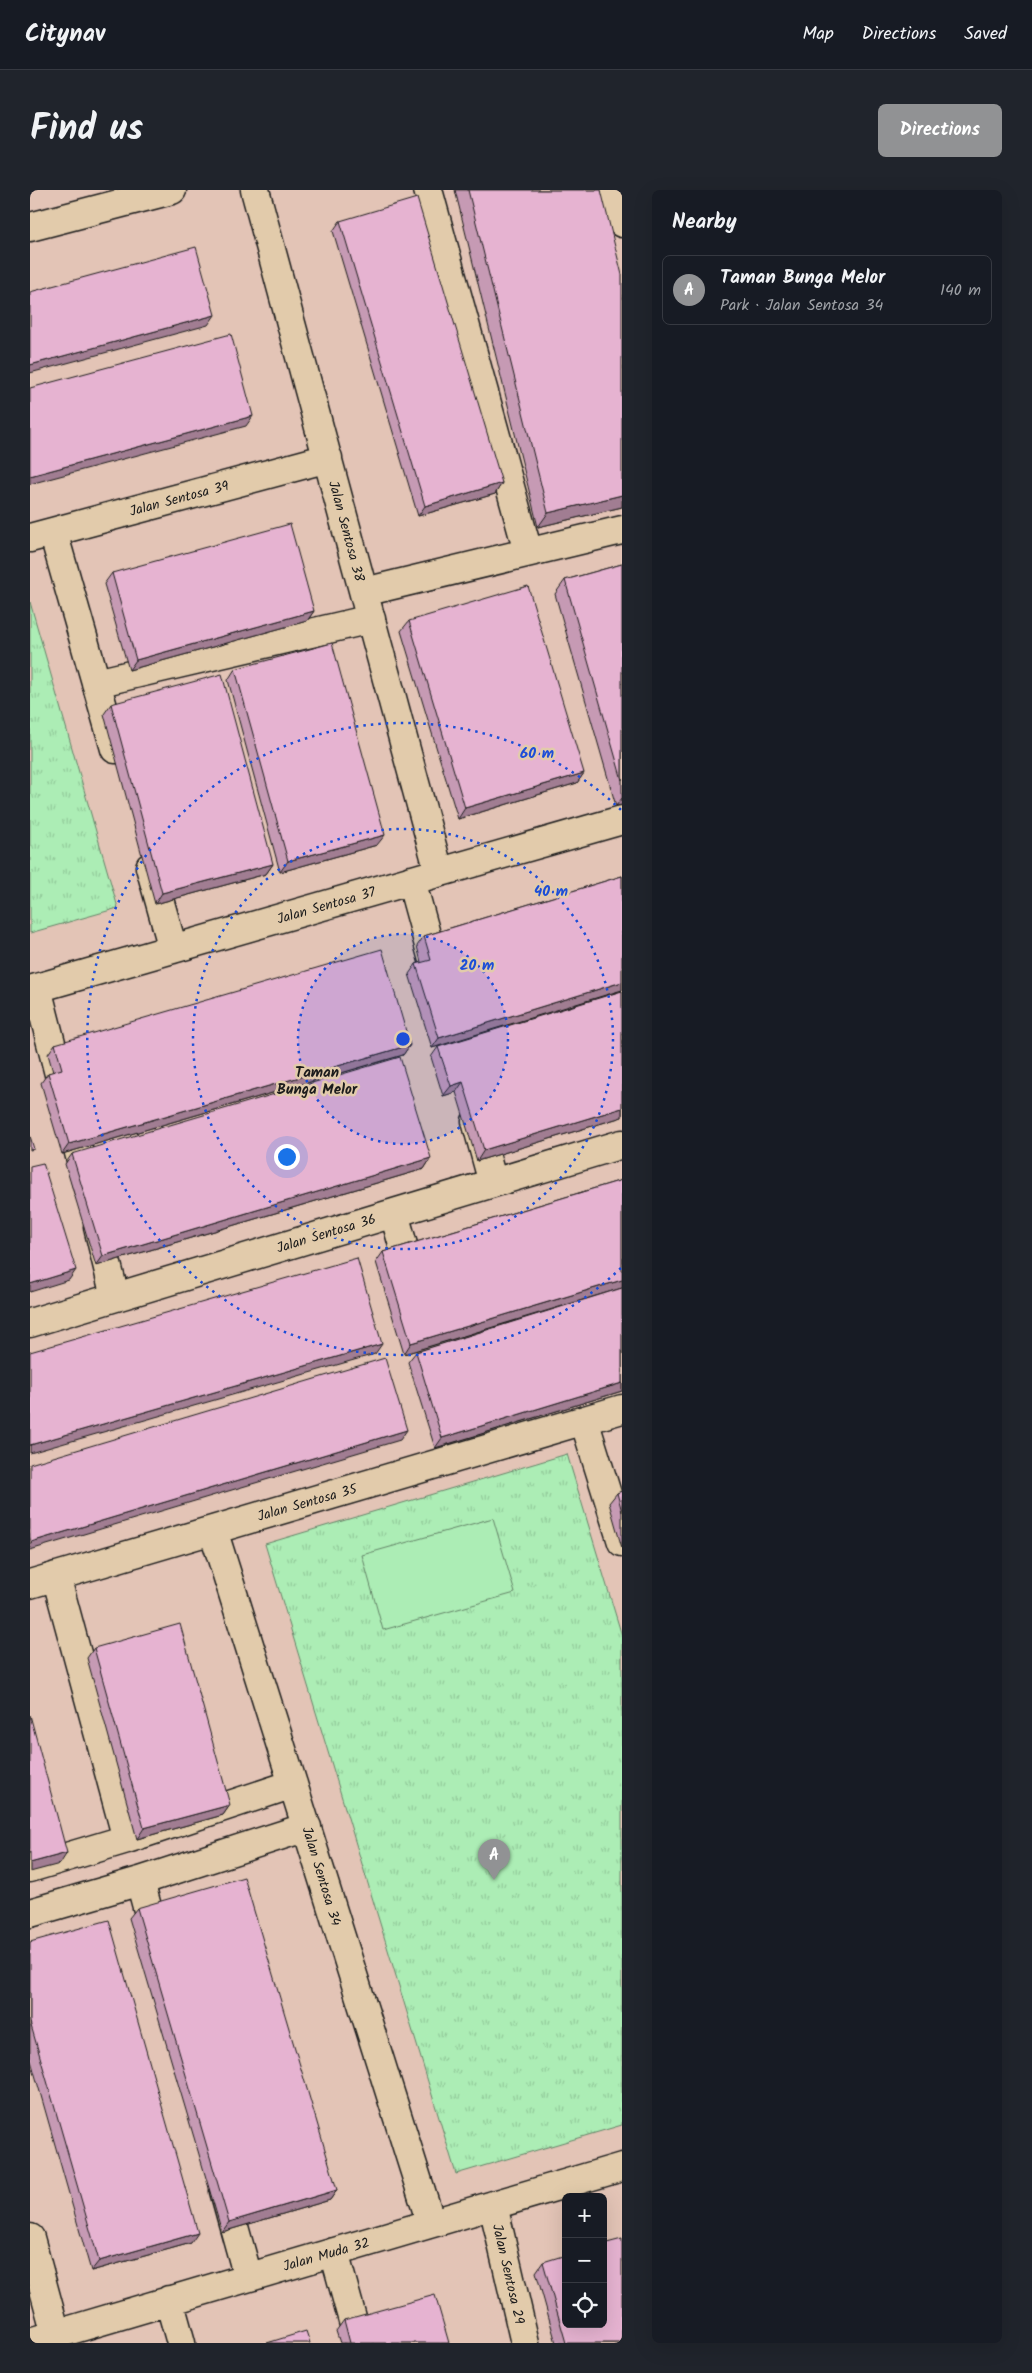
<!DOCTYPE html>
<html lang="en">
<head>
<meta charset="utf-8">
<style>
  :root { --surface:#171b24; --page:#20242c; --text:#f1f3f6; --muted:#9ea1a6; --line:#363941; --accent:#919294 }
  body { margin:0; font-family:Kalam,sans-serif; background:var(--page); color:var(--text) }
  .controls { position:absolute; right:15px; bottom:15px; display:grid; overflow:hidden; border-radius:8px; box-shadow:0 5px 20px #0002 }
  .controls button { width:45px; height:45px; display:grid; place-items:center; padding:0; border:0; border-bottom:1px solid var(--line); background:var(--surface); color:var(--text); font:25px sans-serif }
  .you { position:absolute; left:256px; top:966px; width:18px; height:18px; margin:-12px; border:4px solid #fff; border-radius:50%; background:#1a73e8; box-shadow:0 0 0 8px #1a73e833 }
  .badge { display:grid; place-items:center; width:32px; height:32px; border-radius:50%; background:var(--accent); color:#fff; font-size:16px; font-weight:700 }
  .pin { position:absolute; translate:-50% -41px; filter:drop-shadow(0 1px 2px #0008) }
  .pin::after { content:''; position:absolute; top:26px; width:18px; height:15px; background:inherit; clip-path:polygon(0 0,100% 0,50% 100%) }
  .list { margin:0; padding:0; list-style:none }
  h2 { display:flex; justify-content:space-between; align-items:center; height:65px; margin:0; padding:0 20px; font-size:21px }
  h2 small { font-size:16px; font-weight:400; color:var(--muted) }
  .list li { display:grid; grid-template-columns:32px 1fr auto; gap:15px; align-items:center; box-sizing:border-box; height:70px; margin:0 10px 10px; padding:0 10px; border:1px solid var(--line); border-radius:8px }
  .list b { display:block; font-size:19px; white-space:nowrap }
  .list p { margin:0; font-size:16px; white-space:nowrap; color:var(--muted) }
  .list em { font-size:16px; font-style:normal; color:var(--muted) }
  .icon { flex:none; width:28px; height:28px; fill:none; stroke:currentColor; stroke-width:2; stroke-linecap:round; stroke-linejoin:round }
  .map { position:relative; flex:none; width:592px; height:2153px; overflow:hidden; border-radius:8px }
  header { display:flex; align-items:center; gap:30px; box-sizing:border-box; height:70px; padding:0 25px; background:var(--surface); border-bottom:1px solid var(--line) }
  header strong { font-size:24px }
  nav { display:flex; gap:28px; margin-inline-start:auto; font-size:18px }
  .intro { display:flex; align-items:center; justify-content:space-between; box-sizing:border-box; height:120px; padding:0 30px }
  h1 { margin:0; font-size:35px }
  .button { padding:12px 22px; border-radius:8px; background:var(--accent); color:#fff; font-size:18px; font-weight:700 }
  main { display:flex; gap:30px; padding:0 30px }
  aside { flex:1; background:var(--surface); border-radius:8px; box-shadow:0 5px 20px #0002 }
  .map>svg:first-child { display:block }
  .grass { fill:url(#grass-tufts); stroke:#648468 }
  .garden { fill:#acedb5; stroke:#648468 }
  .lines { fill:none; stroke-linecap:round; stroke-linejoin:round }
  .minor-casing { stroke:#1c1c1c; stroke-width:31 }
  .minor { stroke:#e2cbab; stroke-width:28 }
  .wall { fill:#c69ab4; stroke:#1c1c1c }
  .shaded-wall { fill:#a17d92; stroke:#1c1c1c }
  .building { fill:#e6b3d1; stroke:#1c1c1c }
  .ring { fill:none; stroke:#1d4ed8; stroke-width:2.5; stroke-dasharray:2.5 5 }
  .labels { text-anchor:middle; stroke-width:5; stroke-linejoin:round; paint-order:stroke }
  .street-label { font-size:14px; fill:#1c1c1c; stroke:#e2cbab }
  .neighbourhood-label { font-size:15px; font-weight:bold; fill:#1c1c1c; stroke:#e2cbab }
  .centre { fill:#1d4ed8; stroke:#e2cbab; stroke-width:2.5 }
  .ring-label { font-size:15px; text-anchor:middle; font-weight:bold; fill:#1d4ed8; stroke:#e2cbab; stroke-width:5; stroke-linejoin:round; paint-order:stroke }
</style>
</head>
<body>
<header>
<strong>Citynav</strong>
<nav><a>Map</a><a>Directions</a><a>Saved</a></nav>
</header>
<div class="intro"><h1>Find us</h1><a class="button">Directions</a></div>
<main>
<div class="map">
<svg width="592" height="2153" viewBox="0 0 592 2153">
  <defs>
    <pattern id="grass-tufts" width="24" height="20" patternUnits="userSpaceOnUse" patternTransform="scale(1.25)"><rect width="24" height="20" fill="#acedb5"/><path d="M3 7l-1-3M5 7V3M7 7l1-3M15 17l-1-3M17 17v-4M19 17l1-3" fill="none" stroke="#93cb9b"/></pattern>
  </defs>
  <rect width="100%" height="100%" fill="#e3c4b6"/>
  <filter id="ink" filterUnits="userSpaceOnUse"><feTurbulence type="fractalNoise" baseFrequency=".02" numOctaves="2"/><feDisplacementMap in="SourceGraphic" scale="10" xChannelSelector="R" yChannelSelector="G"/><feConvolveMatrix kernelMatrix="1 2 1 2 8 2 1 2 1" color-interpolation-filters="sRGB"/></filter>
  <g filter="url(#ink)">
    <path class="grass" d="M0,412l88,306 -88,25z
      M537,1264l55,182v489l-166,49 -191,-630z"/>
    <path class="garden" d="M463,1328l22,75 -132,37 -21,-75z"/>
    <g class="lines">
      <defs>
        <path id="minor" d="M225,0l184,682
          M398,0l100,362
          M582,0l10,33
          M0,37l142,-37
          M23,342l62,217
          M0,348l298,-80
          M334,402l258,-62
          M66,493l275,-64
          M120,677l23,82
          M381,690l25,91
          M7,798l51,200
          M0,800l592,-170
          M446,931l17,62
          M364,1023l19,68
          M68,1037l17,70
          M0,1133l592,-179
          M554,1230l38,122
          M183,1340l218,693
          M26,1386l71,263
          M0,1394l592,-175
          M0,1678l97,-29 166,-55
          M110,1691l16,59
          M0,1723l110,-32 167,-54
          M194,2001l24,86
          M463,2015l32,138
          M0,2048l26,96
          M304,2062l25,91
          M139,2110l12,43
          M0,2152l592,-175"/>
      </defs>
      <use href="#minor" class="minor-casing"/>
      <use href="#minor" class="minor"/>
    </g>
    <path class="wall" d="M425,0h146l21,317 -84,20z
      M310,31l162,262 -7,11 -77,22 -85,-285z
      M592,374v241l-6,1 -61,-212 10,-14z
      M82,383l202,38 -7,10 -178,49 -25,-86z
      M379,431l175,152 -7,10 -119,36 -57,-188z
      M205,479l142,176 -97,27 -52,-192z
      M81,514l162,160 -7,10 -111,30 -51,-190z
      M592,686v114l-190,58 -23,-74 7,-10 5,-2 -4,-16 7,-10z
      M592,801v126l-145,44 -21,-69 -13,4 -12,-39 7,-10z
      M25,854l355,1 -7,10 -341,99 -21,-71 7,-10 5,-1 -5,-18z
      M42,964l359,4 -7,11 -328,97 -31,-102z
      M592,990v211l-187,57 -27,-86 8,-10 191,-59 -203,61 -28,-92 7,-10z
      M592,1301v57l-13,-45 8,-10z
      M64,1458l136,157 -7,10 -86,24 -50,-181z
      M107,1718l200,282 -7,10 -108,32 -93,-314z
      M0,1752l161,301 -100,28 -61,-214z
      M513,2072l79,81h-66l-20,-71z
      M314,2130l105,23h-109l-4,-12z"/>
    <path class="shaded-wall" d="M185,125l-7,10 -178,48v-8z
      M223,226l-7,10 -216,58v-8z
      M472,293l-7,11 -77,22 7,-10z
      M592,305v12l-84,20 10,-14z
      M284,421l-7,10 -178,49 7,-10z
      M554,583l-7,10 -119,36 7,-11z
      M592,608v7l-6,1z
      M355,645l-8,10 -97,27 8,-11z
      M243,674l-7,10 -111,30 7,-11z
      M592,792v8l-190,58 7,-10z
      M380,855l-7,10 -341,99 7,-10z
      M433,892l-7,10 -13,4 8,-10z
      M592,918v9l-145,44 7,-11z
      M401,968l-7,11 -328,97 7,-10z
      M46,1080l-7,10 -39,12v-8z
      M592,1090v8l-218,66 7,-11z
      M352,1154l-7,10 -345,99v-8z
      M592,1193v8l-187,57 7,-10z
      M377,1240l-7,10 -370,110v-6l1,-2z
      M200,1615l-7,10 -86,24 7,-11z
      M37,1663l-7,11 -30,8v-9z
      M307,2000l-7,10 -108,32 7,-10z
      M168,2043l-7,10 -100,28 8,-10z"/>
    <path class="building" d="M438,0h133l21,85v220l-74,18z
      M387,8l85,285 -77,23 -85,-285z
      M166,57l19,68 -185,50v-73z
      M201,144l22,82 -223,60v-88z
      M260,334l24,87 -178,49 -24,-87z
      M592,374v216l-57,-200z
      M498,396l56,187 -119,35 -56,-187z
      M302,453l53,192 -97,26 -53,-192z
      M192,484l51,190 -111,29 -51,-189z
      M592,686v106l-183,56 -23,-74 15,-4 -7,-24z
      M352,759l28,96 -341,99 -21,-71 14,-4 -7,-25z
      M592,801v117l-138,42 -21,-68 -12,4 -13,-39z
      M370,867l31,101 -328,98 -31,-102z
      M0,946l4,13 -4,1z
      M13,973l33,107 -46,14v-118z
      M592,990v100l-211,63 -28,-91z
      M327,1068l25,86 -352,101v-93z
      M592,1098v95l-180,55 -26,-86z
      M355,1168l22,72 -376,112 -1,-5v-73z
      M592,1301v21l-5,-19z
      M150,1434l50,181 -86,23 -50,-180z
      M0,1525l37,138 -37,10z
      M214,1687l93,313 -108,32 -92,-314z
      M79,1730l89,313 -99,28 -69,-239v-80z
      M592,2049v104h-56l-23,-81 23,-7v69h37v-80z
      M405,2105l14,48h-99l-6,-23z
      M276,2141l4,12h-43z"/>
  </g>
  <circle cx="373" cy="849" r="105" fill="#1d4ed8" fill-opacity=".12"/>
  <g class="ring">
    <circle cx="373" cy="849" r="105"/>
    <circle cx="373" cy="849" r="210"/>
    <path d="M591 1078A316 316 0 1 1 591 620"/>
  </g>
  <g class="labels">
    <g class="street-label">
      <text transform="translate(149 308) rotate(-15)" y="5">Jalan Sentosa 39</text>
      <text transform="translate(317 341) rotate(75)" y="5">Jalan Sentosa 38</text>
      <text transform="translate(296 715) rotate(-16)" y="5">Jalan Sentosa 37</text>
      <text transform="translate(296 1043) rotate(-17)" y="5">Jalan Sentosa 36</text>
      <text transform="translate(277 1312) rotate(-16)" y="5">Jalan Sentosa 35</text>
      <text transform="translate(292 1686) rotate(73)" y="5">Jalan Sentosa 34</text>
      <text transform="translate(296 2064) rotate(-16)" y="5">Jalan Muda 32</text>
      <text transform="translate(479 2084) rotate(77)" y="5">Jalan Sentosa 29</text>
    </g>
    <g class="neighbourhood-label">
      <text x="287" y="887">Taman<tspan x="287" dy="17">Bunga Melor</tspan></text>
    </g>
  </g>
  <circle cx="373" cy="849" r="8" class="centre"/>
  <g class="ring-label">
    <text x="507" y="568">60 m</text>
    <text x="521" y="706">40 m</text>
    <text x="447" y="780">20 m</text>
  </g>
</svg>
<div class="controls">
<button>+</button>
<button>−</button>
<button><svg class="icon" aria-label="locate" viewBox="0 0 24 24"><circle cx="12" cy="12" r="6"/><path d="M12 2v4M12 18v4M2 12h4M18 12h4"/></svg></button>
</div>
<div class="you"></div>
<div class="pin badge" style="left:464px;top:1690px">A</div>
</div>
<aside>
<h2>Nearby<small></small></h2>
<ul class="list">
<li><span class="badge">A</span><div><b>Taman Bunga Melor</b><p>Park · Jalan Sentosa 34</p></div><em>140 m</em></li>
</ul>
</aside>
</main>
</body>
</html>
